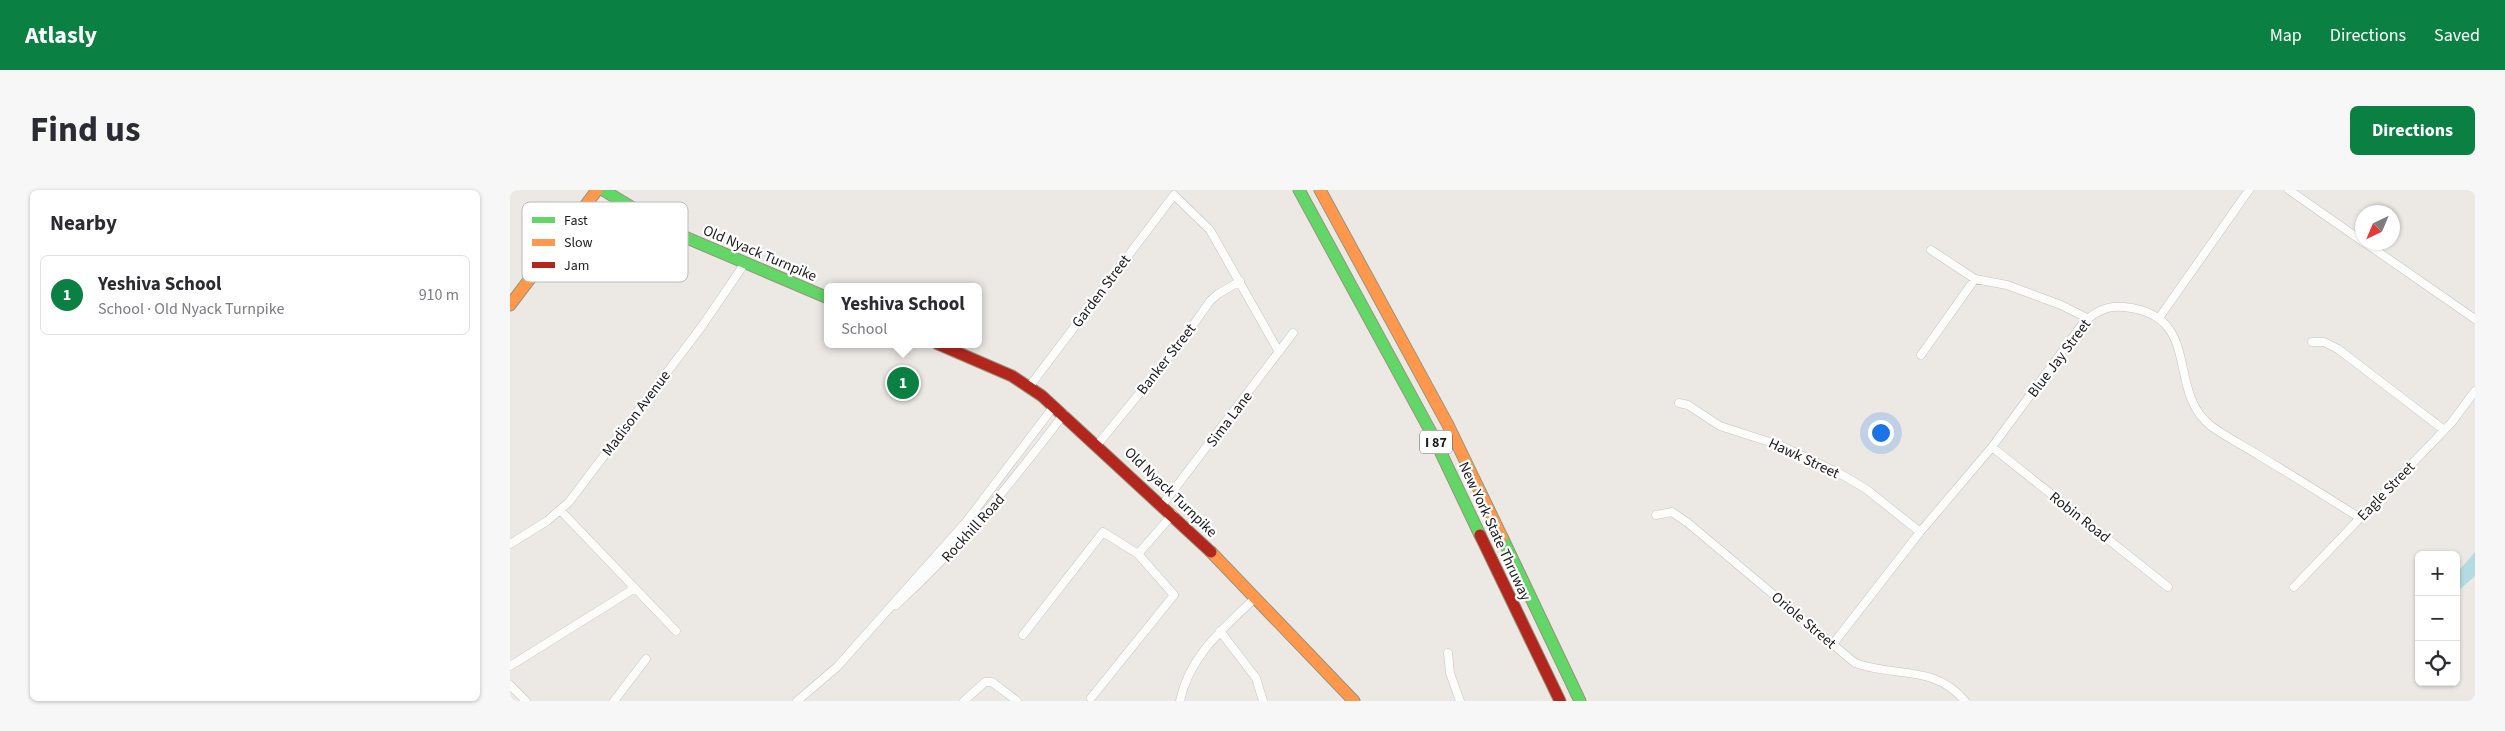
<!DOCTYPE html>
<html lang="en">
<head>
<meta charset="utf-8">
<style>
  :root { --surface:#fff; --page:#f7f7f7; --text:#2b2b33; --muted:#7c7c81; --line:#e1e1e2; --accent:#0b8043 }
  body { margin:0; font-family:"Source Sans 3",sans-serif; background:var(--page); color:var(--text) }
  .controls { position:absolute; right:15px; bottom:15px; display:grid; overflow:hidden; border-radius:8px; box-shadow:0 1px 4px #0004 }
  .controls button { width:45px; height:45px; display:grid; place-items:center; padding:0; border:0; border-bottom:1px solid var(--line); background:var(--surface); color:var(--text); font:25px sans-serif }
  .compass { position:absolute; left:1845px; top:15px; width:45px; height:45px; border-radius:50%; background:var(--surface); box-shadow:0 1px 4px #0004; rotate:224deg }
  .you { position:absolute; left:1370px; top:242px; width:18px; height:18px; margin:-12px; border:4px solid #fff; border-radius:50%; background:#1a73e8; box-shadow:0 0 0 8px #1a73e833 }
  .badge { display:grid; place-items:center; width:32px; height:32px; border-radius:50%; background:var(--accent); color:#fff; font-size:16px; font-weight:700 }
  .pin { position:absolute; translate:-50% -50%; border:2px solid #fff; box-shadow:0 1px 5px #0006 }
  .popup { position:absolute; left:314px; top:93px; width:158px; height:65px; box-sizing:border-box; display:grid; place-content:center; border-radius:8px; background:var(--surface); filter:drop-shadow(0 1px 4px #0005); font-size:16px; white-space:nowrap; color:var(--muted) }
  .popup b { font-size:19px; color:var(--text) }
  .popup::after { content:''; position:absolute; left:50%; top:100%; margin-left:-10px; border:10px solid transparent; border-top-color:var(--surface) }
  .list { margin:0; padding:0; list-style:none }
  h2 { display:flex; justify-content:space-between; align-items:center; height:65px; margin:0; padding:0 20px; font-size:21px }
  h2 small { font-size:16px; font-weight:400; color:var(--muted) }
  .list li { display:grid; grid-template-columns:32px 1fr auto; gap:15px; align-items:center; box-sizing:border-box; height:80px; margin:0 10px 10px; padding:0 10px; border:1px solid var(--line); border-radius:8px }
  .list b { display:block; font-size:19px; white-space:nowrap }
  .list p { margin:0; font-size:16px; white-space:nowrap; color:var(--muted) }
  .list em { font-size:16px; font-style:normal; color:var(--muted) }
  .icon { flex:none; width:28px; height:28px; fill:none; stroke:currentColor; stroke-width:2; stroke-linecap:round; stroke-linejoin:round }
  .map { position:relative; flex:none; width:1965px; height:511px; overflow:hidden; border-radius:8px }
  header { display:flex; align-items:center; gap:30px; box-sizing:border-box; height:70px; padding:0 25px; background:var(--accent); color:#fff }
  header strong { font-size:24px }
  nav { display:flex; gap:28px; margin-inline-start:auto; font-size:18px }
  .intro { display:flex; align-items:center; justify-content:space-between; box-sizing:border-box; height:120px; padding:0 30px }
  h1 { margin:0; font-size:35px }
  .button { padding:12px 22px; border-radius:8px; background:var(--accent); color:#fff; font-size:18px; font-weight:700 }
  main { display:flex; gap:30px; padding:0 30px }
  aside { flex:1; background:var(--surface); border-radius:8px; box-shadow:0 1px 4px #0004 }
  .map>svg:first-child { display:block }
  .water { fill:#b6dae2 }
  .lines { fill:none; stroke-linecap:round; stroke-linejoin:round }
  .street-casing { stroke:#c4c3c1; stroke-width:9 }
  .fast-casing { stroke:#95957c; stroke-width:13 }
  .slow-casing { stroke:#95957c; stroke-width:13 }
  .jam-casing { stroke:#95957c; stroke-width:13 }
  .street { stroke:#fcfcfb; stroke-width:8 }
  .fast { stroke:#63d668; stroke-width:11 }
  .slow { stroke:#ff974d; stroke-width:11 }
  .jam { stroke:#b3261e; stroke-width:11 }
  .labels { text-anchor:middle; stroke-width:4.5; stroke-linejoin:round; paint-order:stroke }
  .shield { fill:#fff; stroke:#616161; stroke-width:1 }
  .shield-label { font-size:14px; font-weight:bold; fill:#1d1d1d }
  .street-label { font-size:15px; fill:#1d1d1d; stroke:#fff }
  .key { fill:#fff; stroke:#bbb; stroke-width:1 }
  .key-label { font-size:14px; fill:#1d1d1d }
</style>
</head>
<body>
<header>
<strong>Atlasly</strong>
<nav><a>Map</a><a>Directions</a><a>Saved</a></nav>
</header>
<div class="intro"><h1>Find us</h1><a class="button">Directions</a></div>
<main>
<aside>
<h2>Nearby<small></small></h2>
<ul class="list">
<li><span class="badge">1</span><div><b>Yeshiva School</b><p>School · Old Nyack Turnpike</p></div><em>910 m</em></li>
</ul>
</aside>
<div class="map">
<svg width="1965" height="511" viewBox="0 0 1965 511">
  <rect width="100%" height="100%" fill="#ece9e5"/>
  <path class="water" d="M1965,362v24l-19,17v-19z"/>
  <g class="lines">
    <defs>
      <path id="street" d="M1779,0l73,51
        M1854,52l111,77
        M1421,60l44,29 32,6 54,20 26,13
        M1649,128l90,-128
        M1802,152h12l14,7 106,81
        M1411,165l54,-76
        M519,197l145,-192 36,35 69,122
        M1169,213l9,2 32,21 62,20 57,27 27,16 54,43
        M588,254l81,-99 31,-44 8,-7 22,-13
        M1482,257l176,140
        M653,314l130,-171
        M51,321l115,120
        M1146,325l16,-3 16,11 167,140c41,15 79,1 110,38
        M0,354l37,-23 22,-19 133,-176 43,-63
        M628,364l35,-40
        M1784,397l158,-165 23,-31
        M386,415c64,-58 116,-123 168,-191
        M710,441l36,47 7,23
        M513,445l80,-103 35,22 36,41 -83,103
        M1323,454l87,-112 72,-85 89,-121c11,-13 26,-21 43,-19 80,8 41,83 87,119 15,11 33,20 49,30 33,20 67,41 100,62
        M938,463l2,20 10,28
        M0,476l125,-78
        M0,495l16,16
        M104,511l32,-42
        M287,511l40,-34 129,-145 88,-116
        M454,511l21,-19h7l25,19
        M670,511c9,-45 44,-73 75,-103"/>
      <path id="fast" d="M93,0l70,42 155,66
        M789,0l133,244 48,101
        M992,347l78,164"/>
      <path id="slow" d="M810,0l128,235 54,112
        M0,115l87,-115
        M701,362l143,149"/>
      <path id="jam" d="M428,154l74,32 30,20 169,156
        M970,345l80,166"/>
    </defs>
    <use href="#street" class="street-casing"/>
    <use href="#fast" class="fast-casing"/>
    <use href="#slow" class="slow-casing"/>
    <use href="#jam" class="jam-casing"/>
    <use href="#street" class="street"/>
    <use href="#fast" class="fast"/>
    <use href="#slow" class="slow"/>
    <use href="#jam" class="jam"/>
  </g>
  <g class="labels">
    <rect class="shield" x="910" y="240.5" width="32" height="23" rx="4"/>
    <g class="shield-label">
      <text x="926" y="257">I 87</text>
    </g>
    <g class="street-label">
      <text transform="translate(250 63) rotate(23)" y="5">Old Nyack Turnpike</text>
      <text transform="translate(591 101) rotate(-53)" y="5">Garden Street</text>
      <text transform="translate(1549 168) rotate(-53)" y="5">Blue Jay Street</text>
      <text transform="translate(656 169) rotate(-52)" y="5">Banker Street</text>
      <text transform="translate(126 223) rotate(-53)" y="5">Madison Avenue</text>
      <text transform="translate(719 229) rotate(-53)" y="5">Sima Lane</text>
      <text transform="translate(1294 268) rotate(25)" y="5">Hawk Street</text>
      <text transform="translate(1876 301) rotate(-46)" y="5">Eagle Street</text>
      <text transform="translate(661 302) rotate(44)" y="5">Old Nyack Turnpike</text>
      <text transform="translate(1570 327) rotate(38)" y="5">Robin Road</text>
      <text transform="translate(463 338) rotate(-48)" y="5">Rockhill Road</text>
      <text transform="translate(985 341) rotate(65)" y="5">New York State Thruway</text>
      <text transform="translate(1294 430) rotate(40)" y="5">Oriole Street</text>
    </g>
  </g>
  <rect x="12" y="12" width="166" height="80" rx="8" class="key"/>
  <rect x="22" y="27" width="23" height="6" fill="#63d668"/>
  <rect x="22" y="49" width="23" height="7" fill="#ff974d"/>
  <rect x="22" y="72" width="23" height="6" fill="#b3261e"/>
  <g class="key-label">
    <text x="54" y="35">Fast</text>
    <text x="54" y="57">Slow</text>
    <text x="54" y="80">Jam</text>
  </g>
</svg>
<div class="controls">
<button>+</button>
<button>−</button>
<button><svg class="icon" aria-label="locate" viewBox="0 0 24 24"><circle cx="12" cy="12" r="6"/><path d="M12 2v4M12 18v4M2 12h4M18 12h4"/></svg></button>
</div>
<svg class="compass" viewBox="-18 -18 36 36"><path d="M0-13l5 13h-10z" fill="#e53935"/><path d="M0 13l5-13h-10z" fill="#7c7c81"/></svg>
<div class="you"></div>
<div class="pin badge" style="left:393px;top:193px">1</div>
<div class="popup"><b>Yeshiva School</b>School</div>
</div>
</main>
</body>
</html>
